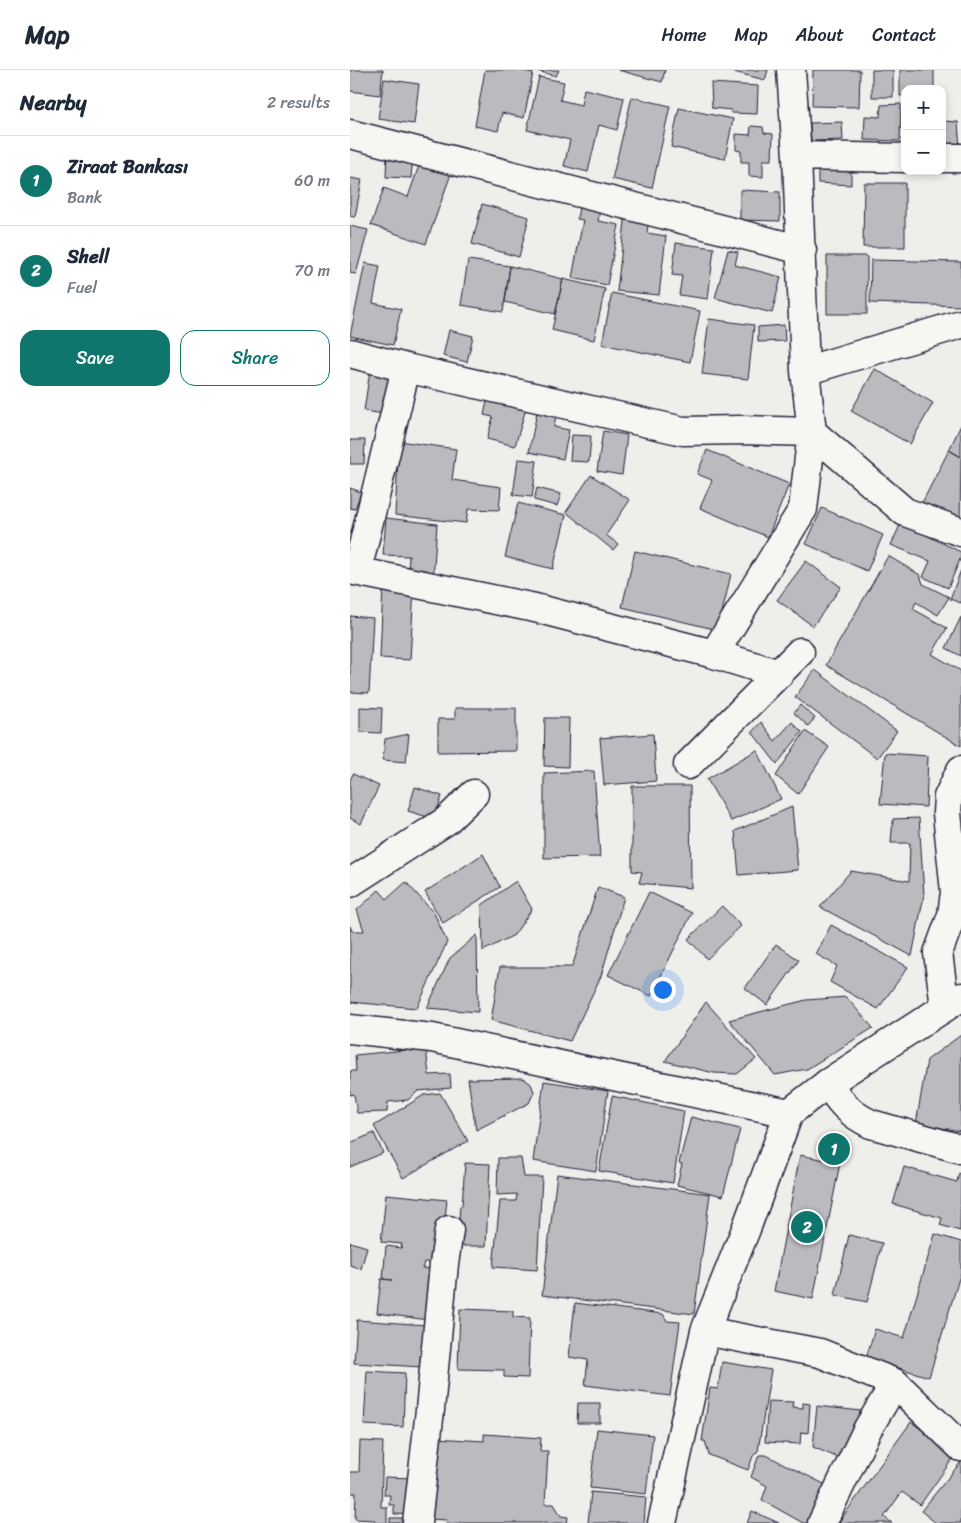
<!DOCTYPE html>
<html lang="en">
<head>
<meta charset="utf-8">
<style>
  :root { --surface:#fff; --page:#f6f6f7; --text:#1f2937; --muted:#747a83; --line:#e0e1e3; --accent:#0f766e }
  body { margin:0; font-family:Sriracha,sans-serif; background:var(--page); color:var(--text) }
  .controls { position:absolute; right:15px; top:15px; display:grid; overflow:hidden; border-radius:10px; box-shadow:0 2px 8px #0003 }
  .controls button { width:45px; height:45px; display:grid; place-items:center; padding:0; border:0; border-bottom:1px solid var(--line); background:var(--surface); color:var(--text); font:25px sans-serif }
  .you { position:absolute; left:312px; top:919px; width:18px; height:18px; margin:-12px; border:4px solid #fff; border-radius:50%; background:#1a73e8; box-shadow:0 0 0 8px #1a73e833 }
  .badge { display:grid; place-items:center; width:32px; height:32px; border-radius:50%; background:var(--accent); color:#fff; font-size:16px; font-weight:700 }
  .pin { position:absolute; translate:-50% -50%; border:2px solid #fff; box-shadow:0 1px 5px #0006 }
  .list { margin:0; padding:0; list-style:none }
  h2 { display:flex; justify-content:space-between; align-items:center; height:65px; margin:0; padding:0 20px; font-size:21px }
  h2 small { font-size:16px; font-weight:400; color:var(--muted) }
  .list li { display:grid; grid-template-columns:32px 1fr auto; gap:15px; align-items:center; box-sizing:border-box; height:90px; padding:0 20px; border-top:1px solid var(--line) }
  .list b { display:block; font-size:19px; white-space:nowrap }
  .list p { margin:0; font-size:16px; white-space:nowrap; color:var(--muted) }
  .list em { font-size:16px; font-style:normal; color:var(--muted) }
  .actions { display:flex; gap:10px; padding:15px 20px }
  .actions a { flex:1; padding:11px 0; border:1px solid var(--accent); border-radius:15px; text-align:center; font-size:18px; color:var(--accent) }
  .actions .main { background:var(--accent); color:#fff }
  .map { position:relative; flex:none; width:611px; height:1453px; overflow:hidden }
  header { display:flex; align-items:center; gap:30px; box-sizing:border-box; height:70px; padding:0 25px; background:var(--surface); border-bottom:1px solid var(--line) }
  header strong { font-size:24px }
  nav { display:flex; gap:28px; margin-inline-start:auto; font-size:18px }
  main { display:flex }
  aside { flex:1; background:var(--surface) }
  .map>svg:first-child { display:block }
  .building { fill:#bbbbbf; stroke:#22223b }
  .lines { fill:none; stroke-linecap:round; stroke-linejoin:round }
  .minor-casing { stroke:#22223b; stroke-width:31 }
  .major-casing { stroke:#22223b; stroke-width:31 }
  .minor { stroke:#f6f6f2; stroke-width:28 }
  .major { stroke:#f6f6f2; stroke-width:28 }
</style>
</head>
<body>
<header>
<strong>Map</strong>
<nav><a>Home</a><a>Map</a><a>About</a><a>Contact</a></nav>
</header>
<main>
<aside>
<h2>Nearby<small>2 results</small></h2>
<ul class="list">
<li><span class="badge">1</span><div><b>Ziraat Bankası</b><p>Bank</p></div><em>60 m</em></li>
<li><span class="badge">2</span><div><b>Shell</b><p>Fuel</p></div><em>70 m</em></li>
</ul>
<div class="actions"><a class="main">Save</a><a>Share</a></div>
</aside>
<div class="map">
<svg width="611" height="1453" viewBox="0 0 611 1453">
  <rect width="100%" height="100%" fill="#eeeeeb"/>
  <filter id="ink" filterUnits="userSpaceOnUse"><feTurbulence type="fractalNoise" baseFrequency=".02" numOctaves="2"/><feDisplacementMap in="SourceGraphic" scale="10" xChannelSelector="R" yChannelSelector="G"/><feConvolveMatrix kernelMatrix="1 2 1 2 8 2 1 2 1" color-interpolation-filters="sRGB"/></filter>
  <g filter="url(#ink)">
    <path class="building" d="M0,0h33l-3,25 -30,-4z
      M135,0h34l14,3 -9,45 -22,-5 -4,18 -23,-5z
      M183,0h26l-3,6z
      M268,0h47l-3,12z
      M376,0h42l-3,10z
      M463,0h47l-1,37 -47,-1z
      M522,0h21v27h-21z
      M550,0h34v19h-29v7h-5z
      M189,7l25,5 -4,18 21,5 3,-16 40,9 -7,32 -18,-5 -11,47 -24,-6 6,-26 -43,-10z
      M34,9l35,5 -5,40 -36,-5z
      M361,13l47,3 -1,28 -26,-1v-3l-19,-2z
      M282,27l38,9 -18,82 -40,-9z
      M551,34l-1,37 -36,-1 1,-24 15,1 1,-12z
      M329,38l54,11 -8,40 -54,-12z
      M592,51l16,1 2,27 -18,-2z
      M492,52l1,18 -32,1 -1,-18z
      M401,56l12,1 1,6 9,1 -1,26h-9v17l-14,-1v-14h-8v-11l-5,-1v-16l14,1z
      M37,82l26,2 -2,24 -25,-1z
      M71,90l31,11 -26,73 -55,-19 13,-37 24,9z
      M468,100l33,1v14l-33,-2z
      M0,108l12,2 -7,37 -5,-1z
      M514,113h41v64h-42z
      M390,120l40,2v29l-40,-1z
      M231,125l21,4 -4,22 21,4 -12,60 -35,-7 11,-58 -6,-1z
      M132,134l47,13 -10,40 -47,-13z
      M276,142l23,3 -2,18 19,3 -7,59 -42,-4z
      M0,156l18,4 -12,44 -6,-1z
      M326,173l38,5 -6,51 -29,-4 3,-19 -10,-1z
      M378,180l10,2 -3,13 46,12 -9,36 -57,-15z
      M477,186h40v58h-40z
      M118,190l42,6 -7,46 -42,-7z
      M521,190l90,2v44l-91,-3z
      M15,193l15,3 -7,37 28,6 -8,36 -43,-9z
      M160,196l53,13 -8,35 -50,-12z
      M213,209l42,10 -11,51 -42,-10z
      M262,223l88,18 -10,51 -88,-18z
      M359,249l45,6 -6,54 -46,-5z
      M434,255l1,16 -27,1v-15z
      M99,260l24,6 -6,26 -24,-6z
      M525,299l58,34 -23,41 -59,-33z
      M20,300l26,4 -5,41 -27,-4z
      M138,327l38,11 -11,38 -28,-7 6,-22 -9,-2z
      M188,337l19,3 -3,17 15,3 -6,29 -34,-7z
      M611,355v32l-12,-7z
      M253,361l24,4 -5,40 -25,-4z
      M222,365l19,1 -2,26 -19,-1z
      M0,370h15l-1,24h-14z
      M49,371l57,8 -4,31 49,7 -2,23 -31,-1 -2,14 -71,-8z
      M357,380l82,34 -21,53 -68,-29 12,-28 -15,-6z
      M599,380l12,7 -1,66 -38,-20z
      M168,389l19,2 -5,36 -19,-2z
      M241,405l39,25 -24,35 12,9 -5,6 -47,-38z
      M0,418l11,4 -6,17 -5,-1z
      M187,418l24,6 -4,12 -23,-6z
      M168,433l48,12 -13,54 -48,-12z
      M472,438l61,27 -16,36 -61,-27z
      M36,448l51,6 -4,55 -25,-2 1,-21 -26,-1z
      M551,453l60,29v5l-13,31 -25,-11 7,-16 -39,-16z
      M285,481l96,23 -13,56 -96,-23z
      M538,486l32,19 3,9 26,13 -11,18 -22,-13 -3,7 34,19 -15,26 29,17v75l-135,-81z
      M456,491l35,26 -28,39 -36,-26z
      M611,500v33l-11,-4z
      M33,516l31,2 -4,72 -30,-2z
      M0,546l23,2 -4,75 -19,-1z
      M611,547v39l-15,-8z
      M465,600l82,61 -20,27 -82,-61z
      M450,635l15,13 -7,8 -14,-13z
      M10,637l22,1 -1,25 -21,-1z
      M105,638h61v43l-78,1v-33h17z
      M195,648h24l-1,49 -24,-1z
      M411,652l14,19 17,-19 10,10 -25,32 -25,-32z
      M455,661l24,16 -31,47 -22,-18z
      M59,664l-3,28 -23,-2 2,-21z
      M303,664l3,47 -52,4 -4,-47z
      M407,680l24,49 -50,22 -24,-42z
      M535,683l43,3 -2,51 -46,-3z
      M244,701l6,86 -56,1v-85z
      M3,704l26,12 -18,38 -11,-6v-38z
      M282,716h58l1,102 -52,-5 3,-11 -10,-1z
      M65,717l27,9 -8,23 -26,-8z
      M442,737l6,63 -59,5 -4,-44z
      M569,748l5,77 -12,61 -92,-49 31,-36 58,10 1,-38h-19l2,-24z
      M133,784l17,33 -57,36 -18,-31z
      M166,811l16,28 -18,26 -31,16 -1,-46z
      M56,812l28,31 13,29 -30,66 -67,-6v-76l2,5h12l-7,-21 22,-20 8,9z
      M248,817l26,10 -23,79 -31,65 -79,-21 9,-53h72z
      M299,822l43,21 -41,83 -43,-21z
      M372,836l19,20 -34,33 -19,-20z
      M481,855l77,42 -30,42 -48,-27 7,-16 -21,-12z
      M127,865l1,77 -51,-4 23,-50z
      M426,874l23,16 -32,45 -22,-17z
      M496,927l27,31 -66,41 -32,6 -46,-55 77,-20z
      M356,932l50,57 -19,15 -23,-1 -49,-12z
      M611,965v96l-45,-7 11,-64z
      M76,978l3,27 21,-1 1,14 -33,3 -10,9 -20,2 -1,10 -30,1 -3,-19 -4,1v-24h6l-1,-16z
      M173,1008l8,6 3,8 -5,11 -53,27 -8,-51z
      M194,1011l64,10 -12,80 -63,-10z
      M90,1023l28,48 -65,37 -29,-52 50,-31z
      M262,1026l72,15 -11,72 -74,-12z
      M341,1047l49,12 -17,67 -46,-11 5,-21 -3,-1z
      M24,1063l9,20 -33,14v-24z
      M450,1085l40,8 -27,136 -39,-8z
      M148,1088h23l3,19h18l-5,93 -44,-3 7,-66h16l1,-7 -20,1z
      M115,1093l25,1 -4,82h-29l3,-40h2z
      M554,1097l53,15 2,-9 2,1 -1,57 -20,-6 2,-7 -49,-14z
      M207,1104l153,20 -16,120 -152,-19z
      M36,1124l61,6 -7,63 -16,-1 -2,6 13,1 -7,51 -51,-7 4,-34 11,1 -9,-1 3,-33 15,2 1,-4 -21,-2z
      M585,1164l26,8v30l-32,105 -63,-19 9,-29 29,9z
      M499,1165l33,8 -15,59 -32,-7z
      M0,1172l17,5 -6,22 -11,-4z
      M225,1233l88,11 4,7 13,1 -10,74 -85,-11 3,-25 -19,-3z
      M110,1239l53,2v6l17,1 -2,60 -24,-1v-7l-46,-1z
      M7,1250l69,5 -3,42 -69,-4z
      M372,1292l49,8 -13,81 -5,5 -5,14 -39,-15 -4,-14h-3l8,-53 8,1z
      M17,1301l38,2 -2,54 -39,-2z
      M418,1331l25,1 -1,5 11,1v-5l7,1 -2,29 -7,-1 -1,12 -35,-2z
      M228,1333h22v20h-23z
      M467,1336l44,5 -20,48 -28,-12z
      M561,1352l45,32 -36,51 -18,-13 -18,25 8,6h-52l-1,-1z
      M247,1359l56,6 -7,59 -56,-6z
      M134,1364l57,4 -1,13h8l-3,53h9l7,12 7,1 -1,6h-121l1,-3 -17,-1 6,-81 48,3z
      M10,1371l23,1 -2,65h6v16h-12v-3l-20,-1 1,-26h-6v-21h9z
      M409,1385h7l60,30 -15,38h-8l-41,-23 5,-14 -16,-9z
      M611,1392v61h-25l-15,-12z
      M35,1407l29,1 -3,37 -17,-1v-9h-5l1,-10h-6z
      M241,1422l55,5 -2,26h-56z
      M402,1441l27,12h-32z
      M40,1448h19v5h-19z"/>
    <g class="lines">
      <defs>
        <path id="minor" d="M0,64l452,116
          M447,86l108,2
          M592,88h19
          M0,283l56,15 277,63 58,-1 71,2 93,80 56,20
          M455,301l156,-47
          M0,500l185,38 179,46 65,20
          M7,501l49,-203
          M364,584l89,-145 9,-77 -7,-61 -8,-215 -6,-86
          M338,695l112,-113
          M0,813l96,-62 28,-27
          M595,937l-7,-54 14,-38 3,-23 -8,-79 1,-16 13,-27
          M478,1013c12,20 22,31 43,41l90,25
          M355,1261l115,22 75,30 66,64
          M67,1453l13,-113 14,-146 5,-34
          M312,1453l43,-192 41,-102 43,-116
          M472,1453l45,-93 28,-47"/>
        <path id="major" d="M0,959l82,9 357,75 39,-30 133,-86"/>
      </defs>
      <use href="#minor" class="minor-casing"/>
      <use href="#major" class="major-casing"/>
      <use href="#minor" class="minor"/>
      <use href="#major" class="major"/>
    </g>
  </g>
</svg>
<div class="controls">
<button>+</button>
<button>−</button>
</div>
<div class="you"></div>
<div class="pin badge" style="left:484px;top:1079px">1</div>
<div class="pin badge" style="left:457px;top:1157px">2</div>
</div>
</main>
</body>
</html>
